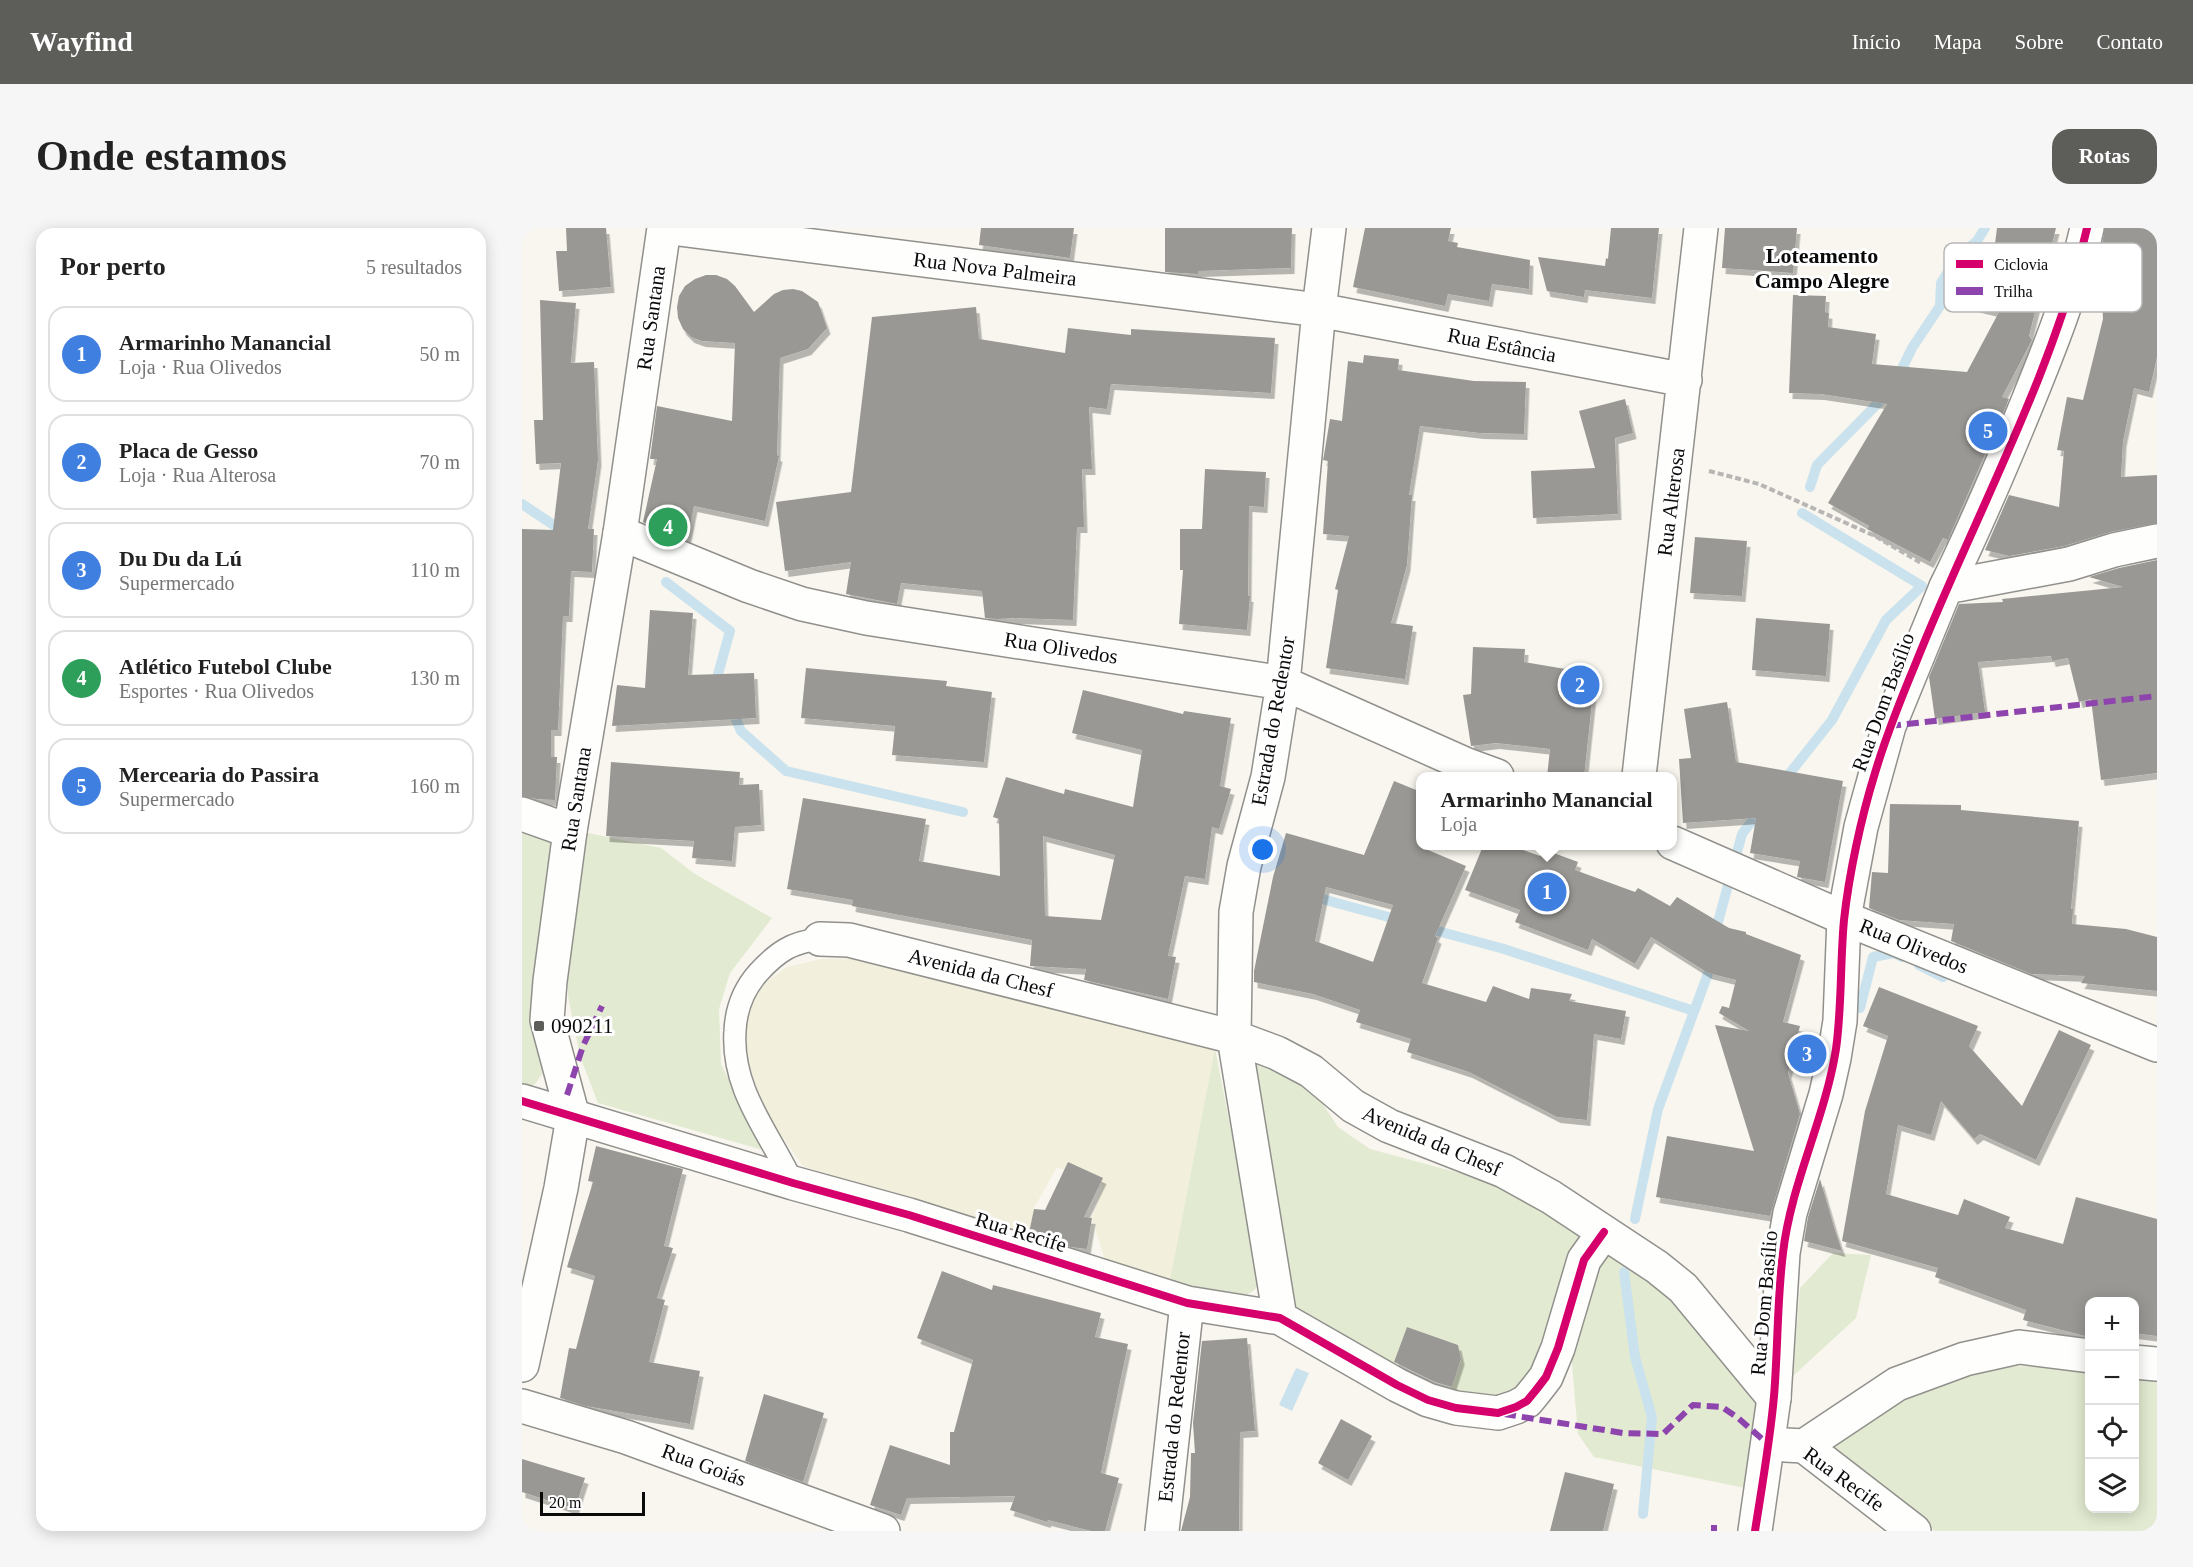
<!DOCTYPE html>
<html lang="pt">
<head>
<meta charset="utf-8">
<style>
  :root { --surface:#fff; --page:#f6f6f6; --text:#222; --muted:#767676; --line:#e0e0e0; --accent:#5d5d5a }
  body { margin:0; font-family:Georgia,serif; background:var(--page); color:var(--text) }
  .controls { position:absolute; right:18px; bottom:18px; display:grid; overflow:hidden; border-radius:12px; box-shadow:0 3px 15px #0003 }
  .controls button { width:54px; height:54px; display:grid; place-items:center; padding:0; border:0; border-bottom:2px solid var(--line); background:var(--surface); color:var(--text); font:30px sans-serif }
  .scale { position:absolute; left:18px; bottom:15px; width:105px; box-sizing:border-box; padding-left:6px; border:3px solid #0a0a0a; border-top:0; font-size:16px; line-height:21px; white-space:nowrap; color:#0a0a0a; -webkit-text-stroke:4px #fff; paint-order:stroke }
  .you { position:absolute; left:741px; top:622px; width:21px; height:21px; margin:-15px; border:4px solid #fff; border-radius:50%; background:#1a73e8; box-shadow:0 0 0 9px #1a73e833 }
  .badge { display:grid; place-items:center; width:39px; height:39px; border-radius:50%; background:var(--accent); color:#fff; font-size:20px; font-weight:700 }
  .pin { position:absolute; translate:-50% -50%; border:3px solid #fff; box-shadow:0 2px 6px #0006 }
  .popup { position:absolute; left:894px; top:544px; width:261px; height:78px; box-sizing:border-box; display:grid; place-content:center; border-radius:12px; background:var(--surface); filter:drop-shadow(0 2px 4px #0005); font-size:20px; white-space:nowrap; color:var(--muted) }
  .popup b { font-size:22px; color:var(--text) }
  .popup::after { content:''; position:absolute; left:50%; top:100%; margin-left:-12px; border:12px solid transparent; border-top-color:var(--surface) }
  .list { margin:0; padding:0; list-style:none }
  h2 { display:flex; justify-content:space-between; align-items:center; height:78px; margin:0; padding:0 24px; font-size:26px }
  h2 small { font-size:20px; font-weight:400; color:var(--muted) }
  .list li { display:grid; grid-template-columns:39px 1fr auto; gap:18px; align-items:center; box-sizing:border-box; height:96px; margin:0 12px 12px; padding:0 12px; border:2px solid var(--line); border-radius:18px }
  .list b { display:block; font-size:22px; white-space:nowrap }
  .list p { margin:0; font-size:20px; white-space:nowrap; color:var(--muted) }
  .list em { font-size:20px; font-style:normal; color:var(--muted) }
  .icon { flex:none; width:33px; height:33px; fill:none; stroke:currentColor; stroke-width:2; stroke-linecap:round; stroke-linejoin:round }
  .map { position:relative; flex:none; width:1635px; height:1303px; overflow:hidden; border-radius:18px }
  header { display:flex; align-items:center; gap:36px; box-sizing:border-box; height:84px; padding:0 30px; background:var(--accent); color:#fff }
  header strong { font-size:28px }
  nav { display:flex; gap:33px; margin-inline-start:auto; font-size:21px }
  .intro { display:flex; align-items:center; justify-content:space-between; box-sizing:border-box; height:144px; padding:0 36px }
  h1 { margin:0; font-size:42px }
  .button { padding:15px 27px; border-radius:18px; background:var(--accent); color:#fff; font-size:21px; font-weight:700 }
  main { display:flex; gap:36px; padding:0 36px }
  aside { flex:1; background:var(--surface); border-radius:18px; box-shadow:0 3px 15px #0003 }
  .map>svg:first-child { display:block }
  .farmland { fill:#f2efdc }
  .green { fill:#e2ead1 }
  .water { fill:#cae2ed }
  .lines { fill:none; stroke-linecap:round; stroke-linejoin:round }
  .stream { stroke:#cae2ed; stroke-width:10 }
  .building { fill:#9a9894; fill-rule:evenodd; filter:url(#shadow) }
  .service-casing { stroke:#91908d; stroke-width:24 }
  .minor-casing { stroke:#91908d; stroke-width:36 }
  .tertiary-casing { stroke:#91908d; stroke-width:36 }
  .path { stroke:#b7b6b5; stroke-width:4; stroke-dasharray:6 3; stroke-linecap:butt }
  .service { stroke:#fefefc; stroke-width:21 }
  .minor { stroke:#fefefc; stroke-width:33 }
  .tertiary { stroke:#fefefc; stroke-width:33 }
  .quiet { stroke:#8e44ad; stroke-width:6; stroke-dasharray:12 6; stroke-linecap:butt }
  .cycleway-casing { stroke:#fff; stroke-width:11 }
  .cycleway { stroke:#d6006c; stroke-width:8 }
  .poi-dot { fill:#5d5d5a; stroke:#fff; stroke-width:2 }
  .labels { text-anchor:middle; stroke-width:6; stroke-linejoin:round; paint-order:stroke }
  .street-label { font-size:21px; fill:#0a0a0a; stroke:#fff }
  .poi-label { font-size:21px; fill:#0a0a0a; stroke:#fff; text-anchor:start }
  .neighbourhood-label { font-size:22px; font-weight:bold; fill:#0a0a0a; stroke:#fff }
  .key { fill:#fff; stroke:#b6b6b6; stroke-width:1.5 }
  .key-label { font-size:16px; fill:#0a0a0a }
</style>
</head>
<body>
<header>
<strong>Wayfind</strong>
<nav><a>Início</a><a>Mapa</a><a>Sobre</a><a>Contato</a></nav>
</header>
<div class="intro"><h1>Onde estamos</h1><a class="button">Rotas</a></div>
<main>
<aside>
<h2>Por perto<small>5 resultados</small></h2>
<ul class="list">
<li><span class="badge" style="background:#3f7fe0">1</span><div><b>Armarinho Manancial</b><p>Loja · Rua Olivedos</p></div><em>50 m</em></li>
<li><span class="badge" style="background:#3f7fe0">2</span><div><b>Placa de Gesso</b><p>Loja · Rua Alterosa</p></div><em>70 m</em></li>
<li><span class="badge" style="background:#3f7fe0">3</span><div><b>Du Du da Lú</b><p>Supermercado</p></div><em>110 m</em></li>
<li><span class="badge" style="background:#2e9e5b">4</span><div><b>Atlético Futebol Clube</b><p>Esportes · Rua Olivedos</p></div><em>130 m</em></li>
<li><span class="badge" style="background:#3f7fe0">5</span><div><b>Mercearia do Passira</b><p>Supermercado</p></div><em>160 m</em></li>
</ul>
</aside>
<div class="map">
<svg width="1635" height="1303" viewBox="0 0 1635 1303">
  <defs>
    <filter id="shadow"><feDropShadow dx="3.5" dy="6" stdDeviation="0" flood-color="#0004"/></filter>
  </defs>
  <rect width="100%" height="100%" fill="#f8f6ee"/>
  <path class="farmland" d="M366,730l327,91 -46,236 -62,-18 -15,-49 11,-32 -46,-19 -23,41 -6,31 -225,-73 -44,-62 -14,-36v-48l13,-32 29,-21 35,-8z"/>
  <path class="green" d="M0,593l31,10 -13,211 2,32 -6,9 -14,10z
    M66,605l73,15 34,26 77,44 -42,55 -11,36 2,55 42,86 -165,-47 -18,-47 -12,-60v-52z
    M693,821l45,229c-2,5 -3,10 -7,13 -19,15 -63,-1 -84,-6z
    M721,824l49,22 26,23 20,30 32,22 130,35 87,46 -48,136 -30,33 -59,-8 11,-32 -3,-14 -51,-18 -16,43 -103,-60z
    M1098,1023l48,46 91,96 -9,96 -156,-32 -16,-23 -7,-82 20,-92z
    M1311,1025l38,2 -15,63 -63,58 7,-88z
    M1477,1138l90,2 1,140h44l1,-133 22,3v153h-222l-118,-82 96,-53z"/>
  <path class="water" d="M774,1140l13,5 -17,38 -13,-6z"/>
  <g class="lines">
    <path class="stream" d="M1375,151l15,-31 28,-42 1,-23 16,-26 20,-16 8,-13
      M1288,259l7,-22 72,-73
      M0,276l42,28
      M144,354l64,49 -13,47 4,8
      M208,478l11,25 45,40 177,41
      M1260,555l50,-63 54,-100 36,-34 -120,-73
      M789,668l92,25
      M901,699l81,22 190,62
      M1193,705l27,-99 21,-27
      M1397,737l24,12
      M1338,780l13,-51 21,-4 8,4
      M1113,991l23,-110 51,-138 2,-10
      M1102,1044l11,85 17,60 -9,97"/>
  </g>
  <path class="building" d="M44,0h40l5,59 -52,4 -3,-40h11z
    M459,0h93l-4,30 -91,-13z
    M643,0h127l-1,40 -93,3v3l-33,-2z
    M843,0h86l-3,13 10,2 -1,4 73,13 -1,29 -37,-5 -3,17 -41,-7 -3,12 -92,-19z
    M1089,0h48l-7,70 -67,-8 -1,7 -37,-6 -9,-34 67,9 1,-8 2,1z
    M1203,0h72l-4,45 -71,-5z
    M1475,0h59l-27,108 3,4 -30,57 7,2 -59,136 -2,5 -5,-2 -13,24 -63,-33 2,-3 -41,-23 59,-99 -66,-10 -32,-1 4,-98 33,1 -1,16 4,1 -1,14 48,7 -4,30 95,8 32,-60 -42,-10 10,-41 25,6z
    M1583,0h52v129l-8,35 -15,-4 -11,53 -2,36 36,-2v48l-47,9 -46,14 -55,10 -24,-6 24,-55 50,12 5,-56 -7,-1 10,-53 16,3 20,-81 -3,-64z
    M184,47h10l11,4 8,7 19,26 20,-18 9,-4 10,-1 9,2 16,11 9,26 -19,21 -28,9 -3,97 2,1 -14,65 -71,-15 -7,34 -44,-18 14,-63h-7l7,-53 75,15 3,-78 -33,-2 -11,-4 -8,-8 -5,-11 -1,-11 2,-11 6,-10 10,-7z
    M18,72l36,3 -5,60 23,-1 4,98 -10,69h6l-2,43 -21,-1 -2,45h-6l-5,114h-7v27h6l-2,43 -18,-1 -15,-3v-267l31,1 8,-67 -25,1 -2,-44h9z
    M454,79l3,32 86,14 3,-25 63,7v-6l144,9 -4,55 -160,-9 -4,25 -18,-2 3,62h-10l2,58h-7l-4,93 -58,-2 -18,1 -12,-1 -3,-27 -81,-8 -4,21 -51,-10 5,-32 -66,9 -9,-69 75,-10 21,-175z
    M842,127l35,4 -1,11 76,11 52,1 -2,52 -44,-1 -60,-7 -11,69h3l-5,70 -16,58 22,3 -8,53 -79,-11 12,-78 -3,-1 14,-53 -26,-2 5,-73 -5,-1 1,-5 6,-36 12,2 6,-60 15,2z
    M1103,171l8,34 -18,5 3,76 -85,4 -2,-47 64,-3 -16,-57z
    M683,241l61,3 -2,35 -15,-1 -1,90h2l-3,34 -68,-6 4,-54h-3v-41h22z
    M1173,309l52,4 -5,55 -52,-3z
    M1635,332v213l-56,7 -10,-81 -12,3 -11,-44 -16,3 -1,-5 -73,6 7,50 -50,7 -6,-42 30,-73 44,-2 -1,-3 121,-12 -34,-10 30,-9z
    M128,382l43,3 -5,62 66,-2 2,45 -144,8 5,-41 28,3z
    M1234,390l74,6 -4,52 -74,-6z
    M951,419l52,2 -1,13 71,12 -11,103h-37l3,-28 -54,-6 -25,3 -8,-51 8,-1z
    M284,440l141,13 -1,5 46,6 -8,70 -92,-7 3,-29 -94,-8z
    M561,462l100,24 1,-3 47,7 -11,68 11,3 -12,40 -7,-2 -7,52 -20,-3 -17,80 8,1 -8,42 -84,-19 2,-11 -56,-3 2,-26 -180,-34 1,-6 -66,-11 16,-91 123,21 -7,42 81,15 -1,-57 -6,-2 13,-40 58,17 1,-5 68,18 9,-57 -70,-17zM521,608l72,19 -14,65 -56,-4z
    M1205,474l9,60 107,19 -18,101 -28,-5 3,-16 -50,-8 6,-35 -73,5 -4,-64 12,-1 -7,-49z
    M89,534l129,10 -1,13 20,-1 2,41 -26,2 -3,34 -40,-3 2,-17 -88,-5z
    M872,553l27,11v55l45,19 -31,70 3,2 -16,45 64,19 7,-16 36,13 2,-11 41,6 -3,7 57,10 -5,28 -27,-5 -7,86 -30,-3 -88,-45 -62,-20 4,-13 -55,-17 4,-12 -47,-16 -59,-12v-11l19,-94 13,-44 78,22zM804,659l67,18 -20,57 -58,-21z
    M1368,576l71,1v5l118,11 -8,88h2l-1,15 54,5 31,8v54l-76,-8 4,-7 -54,-2 -80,-33 3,-17 -55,-4 -30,-12 3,-36 16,1z
    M961,618h29l28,10 3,-7 35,13 -3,8 60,22 3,-4 32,18 7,-9 52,31 17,4v2l55,21 -18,67 17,4 -12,47 12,41 -30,102 -114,-19 11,-61 87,15 -39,-126 34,6 -30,-18 3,-7 7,2 7,-28 -28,-7 -57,-36 -16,27 -43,-25 -4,11 -73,-28 5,-12 -55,-20z
    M1357,759l99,39 -9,20 53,60 37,-76 32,15 -55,115 -56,-26 -6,5 -33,-38 -10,34 -33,-10 -12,69 72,21 6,-16 46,18 -5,11 58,16 13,-47 81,22v117l-23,-3v-31h-44l-1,35 -66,-17 3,-10 -91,-33 3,-9 -96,-27 23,-130 23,-75 -25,-10z
    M74,918l87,23 -19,77 9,2 -16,50 8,2 -16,62 51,9 -10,53 -104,-18 -26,-8 9,-50 7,1 19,-73 -28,-9 26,-85 -5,-1z
    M546,934l35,16 -19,39 8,1 -5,31 -16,-2 -42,-14 5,-24 11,1z
    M1298,951l14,48 8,24 -38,-10 4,-24z
    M420,1043l50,19 1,-5 108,28 -6,24 33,7 -27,129 18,5 -14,53h-14l-43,-11 -1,2 -37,-12 5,-14 -108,2 -6,17 -31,-10 20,-60 60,20v-33h4l19,-72 -56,-22z
    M885,1099l51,18 3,14 -9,28 -17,-5 -41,-20z
    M725,1110l8,93 -15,1 -1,99h-58l9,-34 1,-44h4l-2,-30 9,-82z
    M242,1166l60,19 -21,69 -58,-21z
    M819,1191l31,17 -24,44 -30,-17z
    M0,1231l63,19 -10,31 -53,-17z
    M1043,1244l49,12 -11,47h-53z"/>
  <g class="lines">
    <defs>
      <path id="service" d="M271,955c-24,-51 -62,-93 -58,-152 1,-22 8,-41 23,-58 19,-21 34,-31 62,-34"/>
      <path id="minor" d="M149,0l648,82 366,70
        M98,305l129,53 53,18 64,14 417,65 184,82 30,11
        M1424,359c29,-59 55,-120 80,-181 24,-59 47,-116 61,-178
        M1117,548l62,-548
        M0,586l48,17
        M1151,615l171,75 313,127
        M298,711l29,1 385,97 43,16 34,18 42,35 36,20 115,45 47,26 106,70 26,21 91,110
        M0,873l271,82 116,32 278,88 93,15 117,67 31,15 28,8 42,5 18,-6 11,-6 9,-11 10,-13 12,-29 26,-88 20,-28
        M758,1090l-46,-281 2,-125 8,-46 24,-89 15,-94 36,-373 10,-82
        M1612,1134l23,2
        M0,1178l104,31 257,94
        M1263,1217l19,1 110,85
        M1282,1218l93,-62 68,-25 54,-12 71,9
        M640,1303l25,-228"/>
      <path id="tertiary" d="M0,1137l39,-177 12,-71 -26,-97 3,-39 20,-150 50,-298 44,-305
        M1233,1303l19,-133 9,-145 7,-40 36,-119 8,-36 6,-37 4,-103 17,-91 28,-101 57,-139 123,-23 45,-14 43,-9"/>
    </defs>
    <use href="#service" class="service-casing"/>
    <use href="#minor" class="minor-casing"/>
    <use href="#tertiary" class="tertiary-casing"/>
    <path class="path" d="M1187,243l50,13 116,52 46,27"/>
    <use href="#service" class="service"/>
    <use href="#minor" class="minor"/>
    <use href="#tertiary" class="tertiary"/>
    <path class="quiet" d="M1367,498l268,-30
      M45,867l16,-49 19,-40
      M982,1186l119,19 40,1 30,-29 29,2 16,11 30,26
      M1192,1303v-6"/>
    <defs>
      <path id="cycleway" d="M0,873l271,82 116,32 278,88 93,15 117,67 31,15 28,8 42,5 18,-6 11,-6 9,-11 10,-13 12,-29 26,-88 20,-28
        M1233,1303c7,-45 15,-90 19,-135 4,-47 3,-96 9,-143 8,-70 42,-134 53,-204 6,-43 4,-86 8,-129 5,-46 17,-102 31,-147 11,-37 25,-72 40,-108 57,-144 137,-287 172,-437"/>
    </defs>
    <use href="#cycleway" class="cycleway-casing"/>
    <use href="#cycleway" class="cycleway"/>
  </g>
  <rect class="poi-dot" x="11" y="792" width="12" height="12" rx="3"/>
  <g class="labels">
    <g class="street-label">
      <text transform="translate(473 41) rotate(7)" y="7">Rua Nova Palmeira</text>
      <text transform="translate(129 90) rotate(-82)" y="7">Rua Santana</text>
      <text transform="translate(980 117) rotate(11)" y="7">Rua Estância</text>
      <text transform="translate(1149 274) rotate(-83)" y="7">Rua Alterosa</text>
      <text transform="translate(539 420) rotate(9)" y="7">Rua Olivedos</text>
      <text transform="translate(1361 474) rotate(-70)" y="7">Rua Dom Basílio</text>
      <text transform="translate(751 493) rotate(-80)" y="7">Estrada do Redentor</text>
      <text transform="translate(54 571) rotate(-81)" y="7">Rua Santana</text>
      <text transform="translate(1392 718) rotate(22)" y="7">Rua Olivedos</text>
      <text transform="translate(459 745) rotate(14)" y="7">Avenida da Chesf</text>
      <text transform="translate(910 913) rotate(23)" y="7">Avenida da Chesf</text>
      <text transform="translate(499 1004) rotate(17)" y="7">Rua Recife</text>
      <text transform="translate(1242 1075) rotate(-85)" y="7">Rua Dom Basílio</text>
      <text transform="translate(652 1189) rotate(-84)" y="7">Estrada do Redentor</text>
      <text transform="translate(182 1237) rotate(20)" y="7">Rua Goiás</text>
      <text transform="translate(1322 1251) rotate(36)" y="7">Rua Recife</text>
    </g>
    <g class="poi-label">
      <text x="29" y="805">090211</text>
    </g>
    <g class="neighbourhood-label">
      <text x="1300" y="35">Loteamento<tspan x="1300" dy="25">Campo Alegre</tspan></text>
    </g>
  </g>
  <rect x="1422" y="15" width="198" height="69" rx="9" class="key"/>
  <rect x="1434" y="32" width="27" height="8" fill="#d6006c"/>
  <rect x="1434" y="59" width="27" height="8" fill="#8e44ad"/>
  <g class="key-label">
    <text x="1472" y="42">Ciclovia</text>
    <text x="1472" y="69">Trilha</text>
  </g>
</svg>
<div class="controls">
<button>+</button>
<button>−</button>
<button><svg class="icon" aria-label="locate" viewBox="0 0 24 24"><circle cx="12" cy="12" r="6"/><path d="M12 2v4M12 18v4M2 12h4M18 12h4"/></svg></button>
<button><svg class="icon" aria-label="layers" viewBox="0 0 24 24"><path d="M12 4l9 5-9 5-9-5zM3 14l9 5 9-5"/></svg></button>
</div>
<div class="scale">20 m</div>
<div class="you"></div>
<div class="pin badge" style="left:1025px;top:664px;background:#3f7fe0">1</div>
<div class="popup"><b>Armarinho Manancial</b>Loja</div>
<div class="pin badge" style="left:1058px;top:457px;background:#3f7fe0">2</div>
<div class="pin badge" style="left:1285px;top:826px;background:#3f7fe0">3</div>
<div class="pin badge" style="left:146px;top:299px;background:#2e9e5b">4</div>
<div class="pin badge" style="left:1466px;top:203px;background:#3f7fe0">5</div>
</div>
</main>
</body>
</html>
